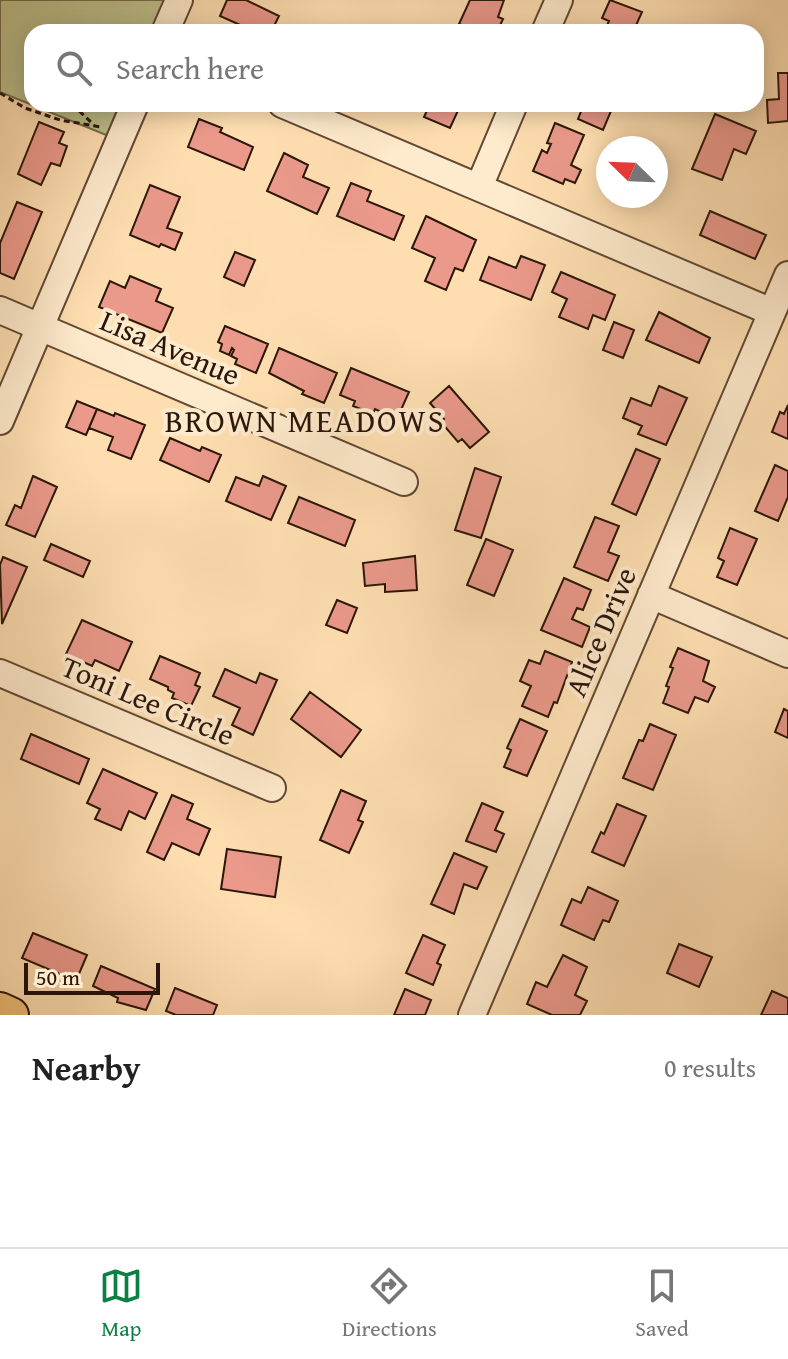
<!DOCTYPE html>
<html lang="en">
<head>
<meta charset="utf-8">
<style>
  :root { --surface:#fff; --page:#f6f6f6; --text:#222; --muted:#767676; --line:#e0e0e0; --accent:#0b8043 }
  body { margin:0; font-family:"Gentium Book Plus",serif; background:var(--page); color:var(--text) }
  .compass { position:absolute; left:596px; top:136px; width:72px; height:72px; border-radius:50%; background:var(--surface); box-shadow:0 4px 20px #0003; rotate:293deg }
  .scale { position:absolute; left:24px; bottom:20px; width:136px; box-sizing:border-box; padding-left:8px; border:4px solid #2b1608; border-top:0; font-size:22px; line-height:28px; white-space:nowrap; color:#2b1608; -webkit-text-stroke:6px #feeacc; paint-order:stroke }
  .list { margin:0; padding:0; list-style:none }
  h2 { display:flex; justify-content:space-between; align-items:center; height:104px; margin:0; padding:0 32px; font-size:34px }
  h2 small { font-size:26px; font-weight:400; color:var(--muted) }
  .icon { flex:none; width:44px; height:44px; fill:none; stroke:currentColor; stroke-width:2; stroke-linecap:round; stroke-linejoin:round }
  .map { position:relative; flex:none; width:788px; height:1015px; overflow:hidden }
  .search { position:absolute; background:var(--surface); box-shadow:0 4px 20px #0003; left:24px; right:24px; top:24px; height:88px; display:flex; align-items:center; gap:20px; box-sizing:border-box; padding:0 28px; border-radius:24px; color:var(--muted); font-size:30px }
  .sheet { height:232px; background:var(--surface) }
  nav { display:flex; justify-content:space-around; align-items:center; box-sizing:border-box; height:112px; border-top:2px solid var(--line); background:var(--surface); font-size:22px; color:var(--muted) }
  nav a { display:grid; justify-items:center; gap:4px }
  nav .on { color:var(--accent) }
  .map>svg:first-child { display:block }
  .green { fill:#bec18d; stroke:#746c4a; stroke-width:2 }
  .building { fill:#ea998b; stroke:#2b1608; stroke-width:2 }
  .lines { fill:none; stroke-linecap:round; stroke-linejoin:round }
  .minor-casing { stroke:#604832; stroke-width:30 }
  .major-casing { stroke:#2b1608; stroke-width:38 }
  .path { stroke:#2b1608; stroke-width:3; stroke-dasharray:6 4; stroke-linecap:butt }
  .minor { stroke:#feeacc; stroke-width:26 }
  .major { stroke:#efbf78; stroke-width:34 }
  .labels { text-anchor:middle; stroke-width:8; stroke-linejoin:round; paint-order:stroke }
  .street-label { font-size:30px; fill:#2b1608; stroke:#feeacc }
  .neighbourhood-label { font-size:32px; letter-spacing:2px; fill:#2b1608; stroke:#feeacc }
</style>
</head>
<body>
<div class="map">
<svg width="788" height="1015" viewBox="0 0 788 1015">
  <rect width="100%" height="100%" fill="#fedeb1"/>
  <filter id="stains"><feTurbulence type="fractalNoise" baseFrequency=".0025" numOctaves="4"/><feColorMatrix values="0 0 0 0 .2 0 0 0 0 .09 0 0 0 0 .02 0 0 0 .5 -.17"/></filter>
  <radialGradient id="worn" r=".72"><stop offset=".6" stop-color="#630" stop-opacity="0"/><stop offset="1" stop-color="#630" stop-opacity=".3"/></radialGradient>
  <path class="green" d="M0,0h169l-14,32h-123v72h93l-14,33 -111,-45z"/>
  <path class="building" d="M227,0h19l33,16 -8,16h-26l2,-4 -27,-12z
    M470,0h34l-6,17 5,2 -6,13h-19l-19,-8z
    M610,0l32,12 -9,20h-29l5,-11 -7,-3z
    M778,73h10v48l-20,2 -1,-23 12,-1z
    M430,104h31l-11,24 -26,-11z
    M584,104h30l-11,26 -25,-11z
    M715,114l41,17 -10,23 -12,-5 -12,31 -30,-11z
    M199,119l23,9 -2,4 33,15 -9,23 -56,-23z
    M39,122l25,10 -5,11 8,3 -7,20 -9,-3 -10,22 -23,-11z
    M555,123l29,12 -13,30 10,5 -6,13 -10,-4 -2,5 -30,-13 9,-21 5,3 4,-9 -4,-1z
    M284,153l24,12 -5,12 26,11 -12,26 -50,-23z
    M351,183l20,8 -4,10 37,15 -10,24 -57,-24z
    M150,185l30,12 -13,31 15,5 -7,17 -14,-6 -2,3 -29,-12z
    M17,202l25,10 -28,67 -14,-6v-30z
    M710,211l56,24 -11,24 -55,-24z
    M426,216l50,24 -13,31 -8,-3 -9,22 -21,-9 10,-23 -23,-10z
    M235,252l20,8 -11,26 -20,-9z
    M521,256l24,9 -14,35 -51,-20 9,-23 27,11z
    M561,272l54,23 -10,25 -12,-5 -5,14 -29,-12 8,-18 -15,-7z
    M130,276l31,13 -5,12 17,7 -11,25 -63,-26 11,-26 15,7z
    M659,312l51,26 -11,25 -53,-23z
    M614,322l20,8 -11,28 -20,-8z
    M225,326l43,18 -12,29 -21,-9 2,-5 -6,-3 3,-6 -2,-2 -3,7 -9,-4 2,-7 -4,-2z
    M279,348l58,25 -13,30 -22,-9 2,-3 -35,-18z
    M351,368l58,24 -12,27 -22,-10 -2,5 -20,-8 2,-5 -15,-6z
    M449,386l40,46 -19,16 -8,-9 -4,3 -17,-20 3,-3 -14,-16z
    M659,386l28,12 -21,47 -28,-11 4,-8 -19,-8 8,-20 20,8z
    M77,401l20,8 -11,26 -20,-8z
    M788,405v34l-16,-7 8,-20 4,2z
    M97,409l17,7 1,-3 30,12 -14,34 -23,-9 5,-13 -24,-9z
    M170,438l30,13 2,-4 19,8 -12,27 -49,-22z
    M636,449l24,10 -24,56 -24,-11z
    M775,465l13,6v26l-10,24 -23,-10z
    M475,468l26,9 -20,61 -26,-8z
    M33,476l24,11 -22,50 -29,-12 9,-20 6,3z
    M263,476l23,10 -15,34 -45,-19 10,-24 23,9z
    M299,497l56,23 -10,26 -57,-23z
    M595,517l24,9 -11,26 11,4 -11,25 -34,-14z
    M730,528l27,11 -20,46 -20,-8 7,-16 -6,-3z
    M486,539l27,11 -19,46 -27,-11z
    M51,544l39,17 -7,16 -39,-17z
    M415,556l2,34 -32,2v-8l-20,2 -2,-23z
    M3,557l24,10 -25,57 -2,-59z
    M564,578l27,12 -8,20 -6,-2 -5,11 18,8 -8,20 -41,-17z
    M337,600l20,8 -10,25 -21,-8z
    M82,620l50,22 -13,29 -24,-11 -3,6 -26,-12z
    M678,648l31,13 -6,20 12,6 -7,15 -13,-5 -7,16 -25,-10 6,-16 -3,-1 7,-18 -3,-1z
    M545,651l27,11 -15,41 -3,-1 -6,15 -26,-11 9,-20 -11,-5 9,-21 11,4z
    M160,656l40,17 -5,12 5,2 -9,19 -19,-8 2,-5 -6,-3v-3l-18,-8z
    M225,669l31,14 4,-10 17,7 -24,55 -21,-10 8,-17 -27,-12z
    M310,692l51,38 -20,27 -50,-38z
    M784,709l4,2v27l-13,-6z
    M520,719l27,12 -20,45 -23,-9 7,-17 -4,-2z
    M650,724l26,11 -23,55 -30,-12 16,-38 4,1z
    M31,734l58,25 -10,25 -58,-25z
    M103,769l54,24 -12,26 -16,-8 -8,19 -26,-11 5,-10 -13,-6z
    M341,790l25,11 -8,19 5,2 -14,31 -29,-13z
    M172,795l21,9 -6,15 23,10 -11,26 -27,-12 -8,17 -17,-8z
    M482,803l21,9 -8,18 9,4 -8,18 -30,-11z
    M617,804l29,12 -22,50 -32,-14 9,-20 3,2z
    M227,849l54,8 -6,40 -54,-8z
    M454,853l33,14 -10,22 -13,-5 -10,30 -23,-10z
    M588,887l30,14 -9,21 -6,-2 -9,20 -33,-15 11,-26 9,4z
    M33,933l54,22 -11,26 -54,-23z
    M423,935l22,10 -8,18 4,2 -8,20 -27,-12z
    M679,944l33,13 -13,30 -32,-14z
    M563,955l24,12 -12,28 12,6 -7,14h-28l-25,-11 9,-22 11,5z
    M101,966l54,23 -9,21 -29,-8 1,-4 -25,-12z
    M175,988l42,17 -4,10h-37l-10,-4z
    M405,989l26,11 -6,15h-31z
    M772,991l16,7v17h-27z"/>
  <g class="lines">
    <defs>
      <path id="minor" d="M165,32l14,-32
        M545,32l14,-32
        M282,104l490,208
        M479,187l35,-83
        M0,310l404,172
        M0,421l135,-317
        M651,595l137,59
        M0,673l272,115
        M472,1015l316,-740"/>
      <path id="major" d="M0,1010l11,5"/>
    </defs>
    <use href="#minor" class="minor-casing"/>
    <use href="#major" class="major-casing"/>
    <path class="path" d="M0,93l25,15 35,12 41,7
      M72,104l22,21"/>
    <use href="#minor" class="minor"/>
    <use href="#major" class="major"/>
  </g>
  <g class="labels">
    <g class="street-label">
      <text transform="translate(170 348) rotate(23)" y="10">Lisa Avenue</text>
      <text transform="translate(601 632) rotate(-67)" y="10">Alice Drive</text>
      <text transform="translate(148 701) rotate(23)" y="10">Toni Lee Circle</text>
    </g>
    <g class="neighbourhood-label">
      <text x="305" y="432">BROWN MEADOWS</text>
    </g>
  </g>
  <rect width="100%" height="100%" filter="url(#stains)"/>
  <rect width="100%" height="100%" fill="url(#worn)"/>
</svg>
<svg class="compass" viewBox="-18 -18 36 36"><path d="M0-13l5 13h-10z" fill="#e53935"/><path d="M0 13l5-13h-10z" fill="#767676"/></svg>
<div class="scale">50 m</div>
<div class="search"><svg class="icon" aria-label="search" viewBox="0 0 24 24"><circle cx="10" cy="10" r="6"/><path d="M15 15l6 6"/></svg>Search here</div>
</div>
<section class="sheet">
<h2>Nearby<small>0 results</small></h2>
<ul class="list">
</ul>
</section>
<nav>
<a class="on"><svg class="icon" aria-label="map" viewBox="0 0 24 24"><path d="M3 6l6-2 6 2 6-2v14l-6 2-6-2-6 2zM9 4v14M15 6v14"/></svg>Map</a>
<a><svg class="icon" aria-label="directions" viewBox="0 0 24 24"><path d="M12 3l9 9-9 9-9-9zM9 14v-3h6M13 9l2 2-2 2"/></svg>Directions</a>
<a><svg class="icon" aria-label="saved" viewBox="0 0 24 24"><path d="M7 4h10v16l-5-4-5 4z"/></svg>Saved</a>
</nav>
</body>
</html>
